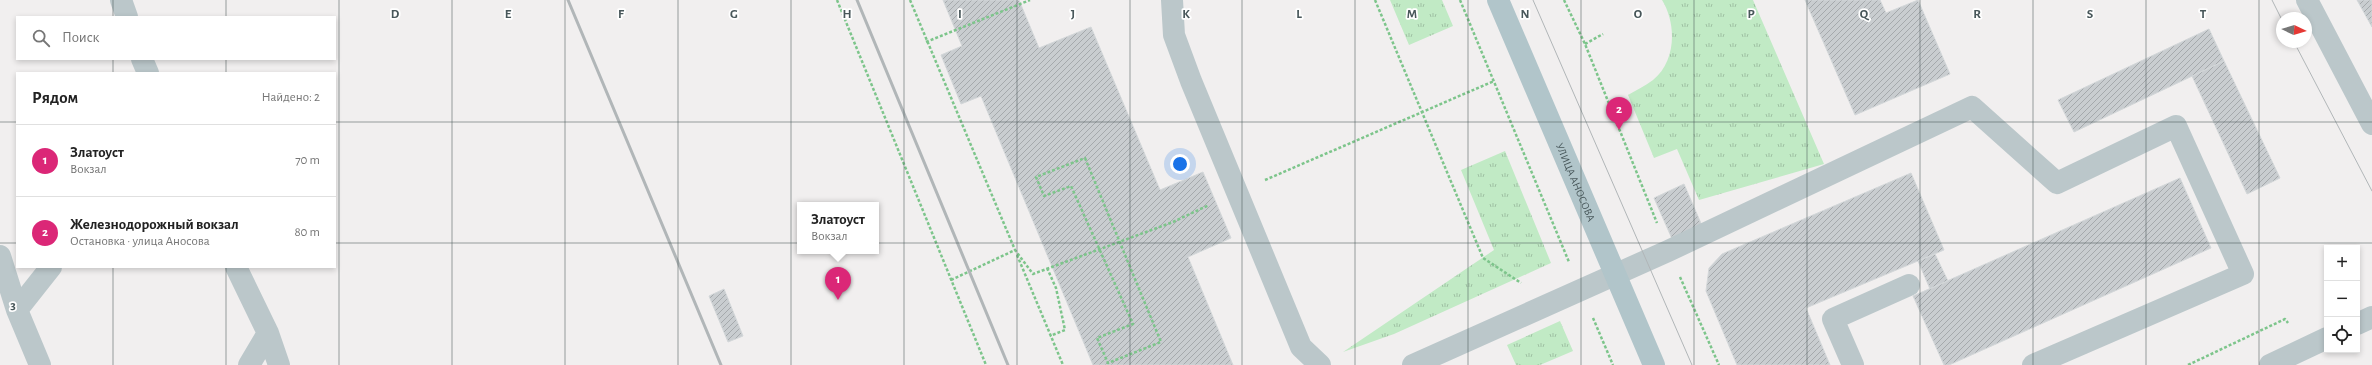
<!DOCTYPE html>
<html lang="ru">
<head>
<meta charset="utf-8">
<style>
  :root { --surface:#fff; --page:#f2f2f2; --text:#222; --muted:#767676; --line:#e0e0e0; --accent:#db2777 }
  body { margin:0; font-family:"Alegreya Sans",sans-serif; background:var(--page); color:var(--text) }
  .controls { position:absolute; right:12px; bottom:12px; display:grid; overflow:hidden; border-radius:0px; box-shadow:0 2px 6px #0003 }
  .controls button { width:36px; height:36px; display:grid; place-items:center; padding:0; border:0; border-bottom:1px solid var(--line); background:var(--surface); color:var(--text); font:20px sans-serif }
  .compass { position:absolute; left:2276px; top:12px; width:36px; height:36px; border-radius:50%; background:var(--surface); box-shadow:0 2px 6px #0003; rotate:94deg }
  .you { position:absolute; left:1180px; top:164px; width:14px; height:14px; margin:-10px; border:3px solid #fff; border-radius:50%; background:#1a73e8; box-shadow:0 0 0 6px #1a73e833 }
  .badge { display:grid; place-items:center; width:26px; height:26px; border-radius:50%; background:var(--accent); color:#fff; font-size:13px; font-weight:700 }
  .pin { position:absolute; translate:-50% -33px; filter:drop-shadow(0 1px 2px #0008) }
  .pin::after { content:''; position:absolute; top:21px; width:14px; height:12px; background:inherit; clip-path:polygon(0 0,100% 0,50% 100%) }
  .popup { position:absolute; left:797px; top:202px; width:82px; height:52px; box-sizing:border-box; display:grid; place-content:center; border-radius:0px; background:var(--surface); filter:drop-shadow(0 1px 3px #0005); font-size:13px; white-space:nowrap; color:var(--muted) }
  .popup b { font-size:15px; color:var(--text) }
  .popup::after { content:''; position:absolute; left:50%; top:100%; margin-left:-8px; border:8px solid transparent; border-top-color:var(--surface) }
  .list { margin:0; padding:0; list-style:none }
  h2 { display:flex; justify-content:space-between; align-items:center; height:52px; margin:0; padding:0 16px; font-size:17px }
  h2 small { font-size:13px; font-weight:400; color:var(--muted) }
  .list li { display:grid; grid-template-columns:26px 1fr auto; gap:12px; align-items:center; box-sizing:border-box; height:72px; padding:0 16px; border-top:1px solid var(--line) }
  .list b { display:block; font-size:15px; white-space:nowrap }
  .list p { margin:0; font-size:13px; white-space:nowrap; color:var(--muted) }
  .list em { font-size:13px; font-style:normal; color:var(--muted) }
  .icon { flex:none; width:22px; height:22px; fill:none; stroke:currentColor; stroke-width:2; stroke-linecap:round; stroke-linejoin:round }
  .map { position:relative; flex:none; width:2372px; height:365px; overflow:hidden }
  .search { position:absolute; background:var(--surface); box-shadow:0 2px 6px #0003; left:16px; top:16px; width:320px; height:44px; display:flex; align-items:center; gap:10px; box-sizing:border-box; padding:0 14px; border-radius:0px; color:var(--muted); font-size:15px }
  .panel { position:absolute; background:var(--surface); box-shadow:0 2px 6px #0003; left:16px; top:72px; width:320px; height:196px; border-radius:0px }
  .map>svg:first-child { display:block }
  .grass { fill:url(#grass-tufts) }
  .building { fill:url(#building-hatch); stroke:#d3d7d9 }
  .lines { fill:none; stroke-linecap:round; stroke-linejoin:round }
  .path { stroke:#7dc58b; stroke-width:2.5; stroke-dasharray:3 2; stroke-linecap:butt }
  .minor { stroke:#bbc7ca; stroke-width:22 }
  .major { stroke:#b1c5ca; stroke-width:22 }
  .tram { stroke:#b1b6b8; stroke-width:1 }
  .rail { stroke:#b1b6b8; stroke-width:3 }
  .grid { fill:none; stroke:#48575a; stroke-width:1; stroke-opacity:0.55 }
  .labels { text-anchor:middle; stroke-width:3.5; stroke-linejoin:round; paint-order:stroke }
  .street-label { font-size:11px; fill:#48575a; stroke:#fff }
  .grid-label { font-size:13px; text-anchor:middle; font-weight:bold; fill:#48575a; stroke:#fff; stroke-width:3.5; stroke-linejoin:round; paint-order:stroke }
</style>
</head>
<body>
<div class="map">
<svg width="2372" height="365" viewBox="0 0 2372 365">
  <defs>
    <pattern id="grass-tufts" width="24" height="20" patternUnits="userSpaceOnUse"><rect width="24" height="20" fill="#c1eac5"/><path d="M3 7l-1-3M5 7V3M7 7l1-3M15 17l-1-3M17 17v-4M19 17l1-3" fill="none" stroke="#9fc0a3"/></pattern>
    <pattern id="building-hatch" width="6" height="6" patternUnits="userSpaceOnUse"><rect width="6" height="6" fill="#c9cdd0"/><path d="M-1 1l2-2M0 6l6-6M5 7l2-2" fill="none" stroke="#a5a9ac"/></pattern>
  </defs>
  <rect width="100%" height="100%" fill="#f1efef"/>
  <path class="grass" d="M1390,0h52l11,26 -44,19z
    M1662,0h91l71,164 -125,36 -22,-51 -23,9 -26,-63c8,-5 17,-9 25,-15 23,-18 24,-56 9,-80z
    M1505,151l46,112 -157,71 -51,18 151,-102 -33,-80z
    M1560,321l13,30 -33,14h-24l-9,-20z"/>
  <path class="building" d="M943,0h76l20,48 52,-21 69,163 43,-18 28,66 -43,19 45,108h-140l-112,-269 -20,8 -20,-49 21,-9z
    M1805,0h75l6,13 32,-13 32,74 -95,41z
    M2357,0h15v27z
    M2209,29l15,32 -150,71 -16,-32z
    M2224,61l56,117 -33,16 -55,-118z
    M1911,173l33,77 -138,58 24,57h-93l-31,-74 3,-23 13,-14z
    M2180,178l31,70 -262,117h-5l-31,-69z
    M1684,184l19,44 -30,13 -19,-43z
    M1935,254l13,27 -18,8 -12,-28z
    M724,289l19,47 -15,6 -19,-46z"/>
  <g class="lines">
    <path class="path" d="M837,0l149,365
      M910,0l105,250
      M1375,0l108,258 38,25
      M1460,0l109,262
      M1564,0l21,44 72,179
      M926,42l104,-42
      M1585,44l18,-10
      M1085,158l76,184 -53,21 -11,-25 36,-14 -62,-138 -27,10 -8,-19z
      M1265,180l229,-99
      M1017,255l46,110
      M1047,268l9,20 9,42 -15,6
      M1680,277l39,88
      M951,280l64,-30 18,24 140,-52 36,-17
      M1593,318l20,47
      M2188,365l97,-46 3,4"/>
    <path class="minor" d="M121,0l6,17
      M1172,0l2,35 17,46 110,266 19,18
      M2307,0l65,124
      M142,59l6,14
      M0,256l17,54 23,55
      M236,267l32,66 11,32
      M17,310l34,-43
      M2357,324l15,-7
      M249,365l19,-32
      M1413,365l255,-114 304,-144 85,76 119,-57 67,148 -210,91
      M1853,365l-20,-46 76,-34
      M2270,365l57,-27"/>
    <path class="major" id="s1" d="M1498,0l156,365"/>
    <path class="tram" d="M1533,0l159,365
      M2272,0l10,20
      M2294,42l78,149"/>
    <path class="rail" d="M568,0l153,365
      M857,0l151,365"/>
  </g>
  <path class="grid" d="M113,0v17M226,0v17M339,0v365M452,0v365M565,0v365M678,0v365M791,0v365M904,0v365M1017,0v365M1130,0v365M1242,0v365M1355,0v365M1468,0v365M1581,0v365M1694,0v365M1807,0v365M1920,0v365M2033,0v365M2146,0v365M2259,0v365M113,59v14M226,59v14M0,122h17M335,122h2037M0,243h17M335,243h2037M113,267v98M226,267v98"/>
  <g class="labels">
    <g class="street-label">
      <text dy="4" stroke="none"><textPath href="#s1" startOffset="198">УЛИЦА АНОСОВА</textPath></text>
    </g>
  </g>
  <g class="grid-label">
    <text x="395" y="18">D</text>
    <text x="508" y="18">E</text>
    <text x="621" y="18">F</text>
    <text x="734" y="18">G</text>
    <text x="847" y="18">H</text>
    <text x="960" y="18">I</text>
    <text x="1073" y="18">J</text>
    <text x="1186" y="18">K</text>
    <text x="1299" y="18">L</text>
    <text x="1412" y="18">M</text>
    <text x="1525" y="18">N</text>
    <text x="1638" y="18">O</text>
    <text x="1751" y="18">P</text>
    <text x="1864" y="18">Q</text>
    <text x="1977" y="18">R</text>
    <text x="2090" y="18">S</text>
    <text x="2203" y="18">T</text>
    <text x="13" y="309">3</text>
  </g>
</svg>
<div class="controls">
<button>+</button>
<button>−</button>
<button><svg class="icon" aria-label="locate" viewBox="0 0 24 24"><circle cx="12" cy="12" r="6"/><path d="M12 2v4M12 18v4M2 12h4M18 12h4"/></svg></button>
</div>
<svg class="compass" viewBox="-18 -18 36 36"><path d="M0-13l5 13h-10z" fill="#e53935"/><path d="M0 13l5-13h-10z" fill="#767676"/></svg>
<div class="you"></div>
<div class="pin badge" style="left:838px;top:300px">1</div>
<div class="popup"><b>Златоуст</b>Вокзал</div>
<div class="pin badge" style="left:1619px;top:130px">2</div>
<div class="search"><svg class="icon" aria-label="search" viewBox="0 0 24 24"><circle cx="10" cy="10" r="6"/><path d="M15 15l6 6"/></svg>Поиск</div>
<section class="panel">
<h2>Рядом<small>Найдено: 2</small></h2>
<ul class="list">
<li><span class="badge">1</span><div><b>Златоуст</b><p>Вокзал</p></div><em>70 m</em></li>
<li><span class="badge">2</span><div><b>Железнодорожный вокзал</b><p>Остановка · улица Аносова</p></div><em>80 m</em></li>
</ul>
</section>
</div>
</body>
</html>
